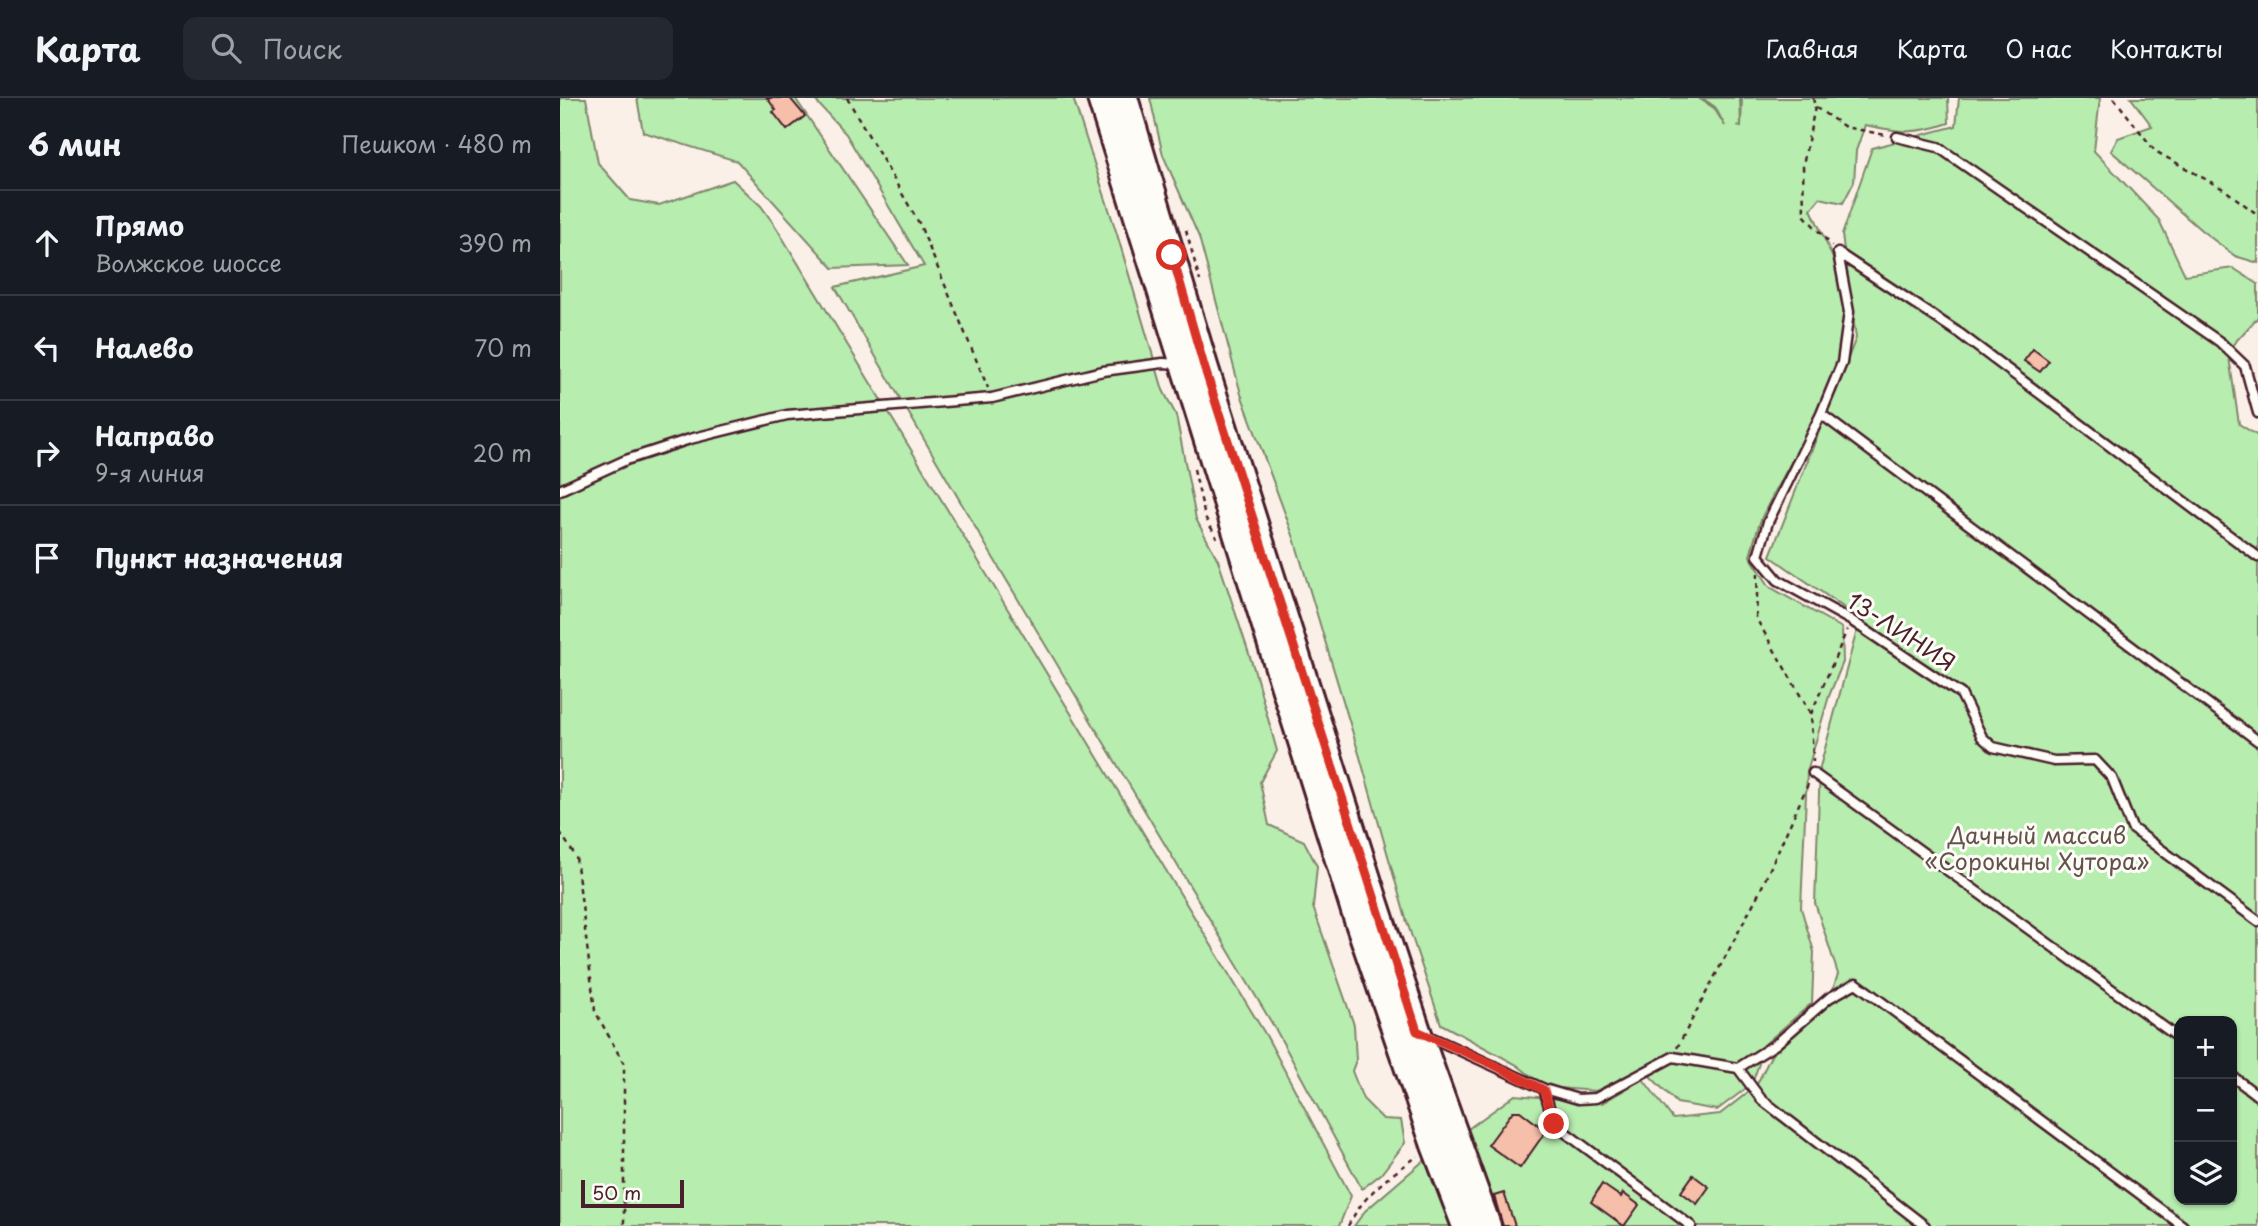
<!DOCTYPE html>
<html lang="ru">
<head>
<meta charset="utf-8">
<style>
  :root { --surface:#171b24; --page:#242831; --text:#f1f3f6; --muted:#9ea1a6; --line:#363941 }
  body { margin:0; font-family:"Playpen Sans",sans-serif; background:var(--page); color:var(--text) }
  .controls { position:absolute; right:21px; bottom:21px; display:grid; overflow:hidden; border-radius:14px; box-shadow:0 2px 5px #0004 }
  .controls button { width:63px; height:63px; display:grid; place-items:center; padding:0; border:0; border-bottom:2px solid var(--line); background:var(--surface); color:var(--text); font:35px sans-serif }
  .scale { position:absolute; left:21px; bottom:18px; width:103px; box-sizing:border-box; padding-left:7px; border:4px solid #4a1f2b; border-top:0; font-size:19px; line-height:24px; white-space:nowrap; color:#4a1f2b; -webkit-text-stroke:5px #fdfcf7; paint-order:stroke }
  .stop { position:absolute; width:21px; height:21px; margin:-16px; border:5px solid #d93025; border-radius:50%; background:#fff }
  .stop.end { background:#d93025; border-color:#fff; box-shadow:0 2px 7px #0008 }
  .list { margin:0; padding:0; list-style:none }
  h2 { display:flex; justify-content:space-between; align-items:center; height:91px; margin:0; padding:0 28px; font-size:30px }
  h2 small { font-size:23px; font-weight:400; color:var(--muted) }
  .list li { display:grid; grid-template-columns:46px 1fr auto; gap:21px; align-items:center; box-sizing:border-box; height:105px; padding:0 28px; border-top:2px solid var(--line) }
  .list b { display:block; font-size:26px; white-space:nowrap }
  .list p { margin:0; font-size:23px; white-space:nowrap; color:var(--muted) }
  .list em { font-size:23px; font-style:normal; color:var(--muted) }
  .icon { flex:none; width:38px; height:38px; fill:none; stroke:currentColor; stroke-width:2; stroke-linecap:round; stroke-linejoin:round }
  .map { position:relative; flex:none; width:1698px; height:1128px; overflow:hidden }
  header { display:flex; align-items:center; gap:42px; box-sizing:border-box; height:98px; padding:0 35px; background:var(--surface); border-bottom:2px solid var(--line) }
  header strong { font-size:33px }
  nav { display:flex; gap:38px; margin-inline-start:auto; font-size:24px }
  .search { width:490px; height:63px; background:var(--page); display:flex; align-items:center; gap:18px; box-sizing:border-box; padding:0 24px; border-radius:14px; color:var(--muted); font-size:26px }
  main { display:flex }
  aside { flex:1; background:var(--surface) }
  .map>svg:first-child { display:block }
  .green { fill:#b7edaf; stroke:#80866d; stroke-width:2; fill-rule:evenodd }
  .building { fill:#f5bfa9; stroke:#4a1f2b; stroke-width:2 }
  .lines { fill:none; stroke-linecap:round; stroke-linejoin:round }
  .service-casing { stroke:#4a1f2b; stroke-width:13 }
  .primary-casing { stroke:#4a1f2b; stroke-width:32 }
  .path { stroke:#4a1f2b; stroke-width:2.5; stroke-dasharray:5 5; stroke-linecap:butt }
  .service { stroke:#fdfcf7; stroke-width:8 }
  .primary { stroke:#fdfcf7; stroke-width:26 }
  .route { stroke:#d93025; stroke-width:9 }
  .labels { text-anchor:middle; stroke-width:6; stroke-linejoin:round; paint-order:stroke }
  .street-label { font-size:23px; fill:#4a1f2b; stroke:#fdfcf7 }
  .park-label { font-size:23px; fill:#65524c; stroke:#fdfcf7 }
</style>
</head>
<body>
<header>
<strong>Карта</strong>
<div class="search"><svg class="icon" aria-label="search" viewBox="0 0 24 24"><circle cx="10" cy="10" r="6"/><path d="M15 15l6 6"/></svg>Поиск</div>
<nav><a>Главная</a><a>Карта</a><a>О нас</a><a>Контакты</a></nav>
</header>
<main>
<aside>
<h2>6 мин<small>Пешком · 480 m</small></h2>
<ul class="list">
<li><svg class="icon" aria-label="ahead" viewBox="0 0 24 24"><path d="M12 20V5M6 11l6-6 6 6"/></svg><div><b>Прямо</b><p>Волжское шоссе</p></div><em>390 m</em></li>
<li><svg class="icon" aria-label="left" viewBox="0 0 24 24"><path d="M17 20v-9H6M10 6l-5 5 5 5"/></svg><div><b>Налево</b></div><em>70 m</em></li>
<li><svg class="icon" aria-label="right" viewBox="0 0 24 24"><path d="M7 20v-9h11M14 6l5 5-5 5"/></svg><div><b>Направо</b><p>9-я линия</p></div><em>20 m</em></li>
<li><svg class="icon" aria-label="arrive" viewBox="0 0 24 24"><path d="M6 21V4h12l-3 4 3 4H6"/></svg><div><b>Пункт назначения</b></div></li>
</ul>
</aside>
<div class="map">
<svg width="1698" height="1128" viewBox="0 0 1698 1128">
  <rect width="100%" height="100%" fill="#fbf0e7"/>
  <filter id="ink" filterUnits="userSpaceOnUse"><feTurbulence type="fractalNoise" baseFrequency=".0143" numOctaves="2"/><feDisplacementMap in="SourceGraphic" scale="14" xChannelSelector="R" yChannelSelector="G"/><feConvolveMatrix kernelMatrix="1 2 1 2 8 2 1 2 1" color-interpolation-filters="sRGB"/></filter>
  <g filter="url(#ink)">
    <path class="green" d="M0,0h26l12,65 32,37 29,5 74,-25 28,26 15,21 491,810 84,159 -12,30h-779z
      M77,0h158l113,167 -75,3 -96,-107 -94,-29z
      M253,0h260l44,136 46,156 13,25 20,104 22,41 37,112 22,79 -17,31 9,43 35,16 13,25 -4,41 41,118 2,35 -4,11 11,28 20,20 18,1 4,23 -24,31 -19,15 -86,-159 -285,-476 -156,-267 89,-21 -78,-132z
      M590,0h548l16,10 11,18 -10,-19 -13,-9h38l1,28h-4l4,1 1,-29h206l1,25c-34,12 -50,9 -84,2l-9,26 -2,31 -11,21 -23,-5 -9,11c13,30 34,68 34,100 -1,77 -50,140 -82,206 -6,13 -9,28 -13,41l20,31 72,41 1,34 -14,34 -22,76 -6,136 13,44 -2,51 -46,40 -14,41 -35,26 -40,-7 -35,-35 -46,23 -38,-3 -22,-8 -19,-15 -76,-41 -35,-105 -46,-162 -66,-219 -53,-144 -42,-157 -36,-82z
      M1399,0h141l-6,53 65,69 26,55 48,-7 25,16v33l-30,33 11,74 19,12v790h-904l11,-15 56,-48 94,-68 87,8 41,-24 30,40 47,-5 36,-28 16,-32 55,-47 11,-33 -23,-71 5,-136 40,-148 -90,-63 86,-218 -14,-103 30,-87 84,-22zM1619,923h53v179h-53z
      M1571,0h127v165l-23,-7 -34,-26 -90,-79 7,-13 34,-12z"/>
    <path class="building" d="M207,0h23l15,18 -18,14 -14,-18 3,-2z
      M1473,251l16,12 -9,11 -16,-11z
      M953,1013h7l26,20 -26,37 -32,-23z
      M1133,1077l16,12 -12,17 -16,-12z
      M1042,1086l19,13 2,-4 16,12 -15,21 -33,-24z
      M944,1095l11,33h-12l-9,-30z"/>
    <g class="lines">
      <defs>
        <path id="service" d="M1337,39l41,10 282,195 25,24 13,47
          M1278,155l11,59 -7,51 -21,51 -53,108 -10,34 20,24 74,41 109,73 21,43 11,10 61,14 41,-1 17,18 20,50 126,93
          M1278,155l121,80 299,224
          M1261,316l437,327
          M0,392l66,-30 64,-21 97,-24 205,-17 111,-27 60,-8 17,1
          M1253,675l366,265
          M866,937l118,54 34,10 18,-1 77,-41 65,11 38,-24 53,-46 27,-15 327,243
          M1178,970l23,31 164,127
          M1672,978l26,20
          M984,991l10,35 137,102"/>
        <path id="primary" d="M541,0l254,813 80,234 31,81
          M564,0l80,268 171,538 42,127 70,195"/>
      </defs>
      <use href="#service" class="service-casing"/>
      <use href="#primary" class="primary-casing"/>
      <path class="path" d="M287,0l72,125 69,165
        M1253,0l2,9 30,20 41,8
        M1554,0l41,53 70,39 33,25
        M1255,9l-12,58 1,50 28,31
        M626,132l14,51
        M634,371l11,48 12,21
        M1198,475l-2,45 55,96 2,48
        M1251,616l36,-84
        M0,734l16,25 19,154 29,53v162
        M1117,950l83,-157 49,-109
        M788,1128c17,-33 40,-49 70,-70"/>
      <use href="#service" class="service"/>
      <use href="#primary" class="primary"/>
    </g>
  </g>
  <g class="lines" filter="url(#ink)">
    <path class="route" d="M612,157l32,111 213,665 75,33 52,26 10,34"/>
  </g>
  <g class="labels">
    <g class="street-label">
      <text transform="translate(1341 534) rotate(33)" y="8">13-ЛИНИЯ</text>
    </g>
    <g class="park-label">
      <text x="1477" y="746">Дачный массив<tspan x="1477" dy="26">«Сорокины Хутора»</tspan></text>
    </g>
  </g>
</svg>
<div class="controls">
<button>+</button>
<button>−</button>
<button><svg class="icon" aria-label="layers" viewBox="0 0 24 24"><path d="M12 4l9 5-9 5-9-5zM3 14l9 5 9-5"/></svg></button>
</div>
<div class="scale">50 m</div>
<div class="stop" style="left:612px;top:157px"></div>
<div class="stop end" style="left:994px;top:1026px"></div>
</div>
</main>
</body>
</html>
